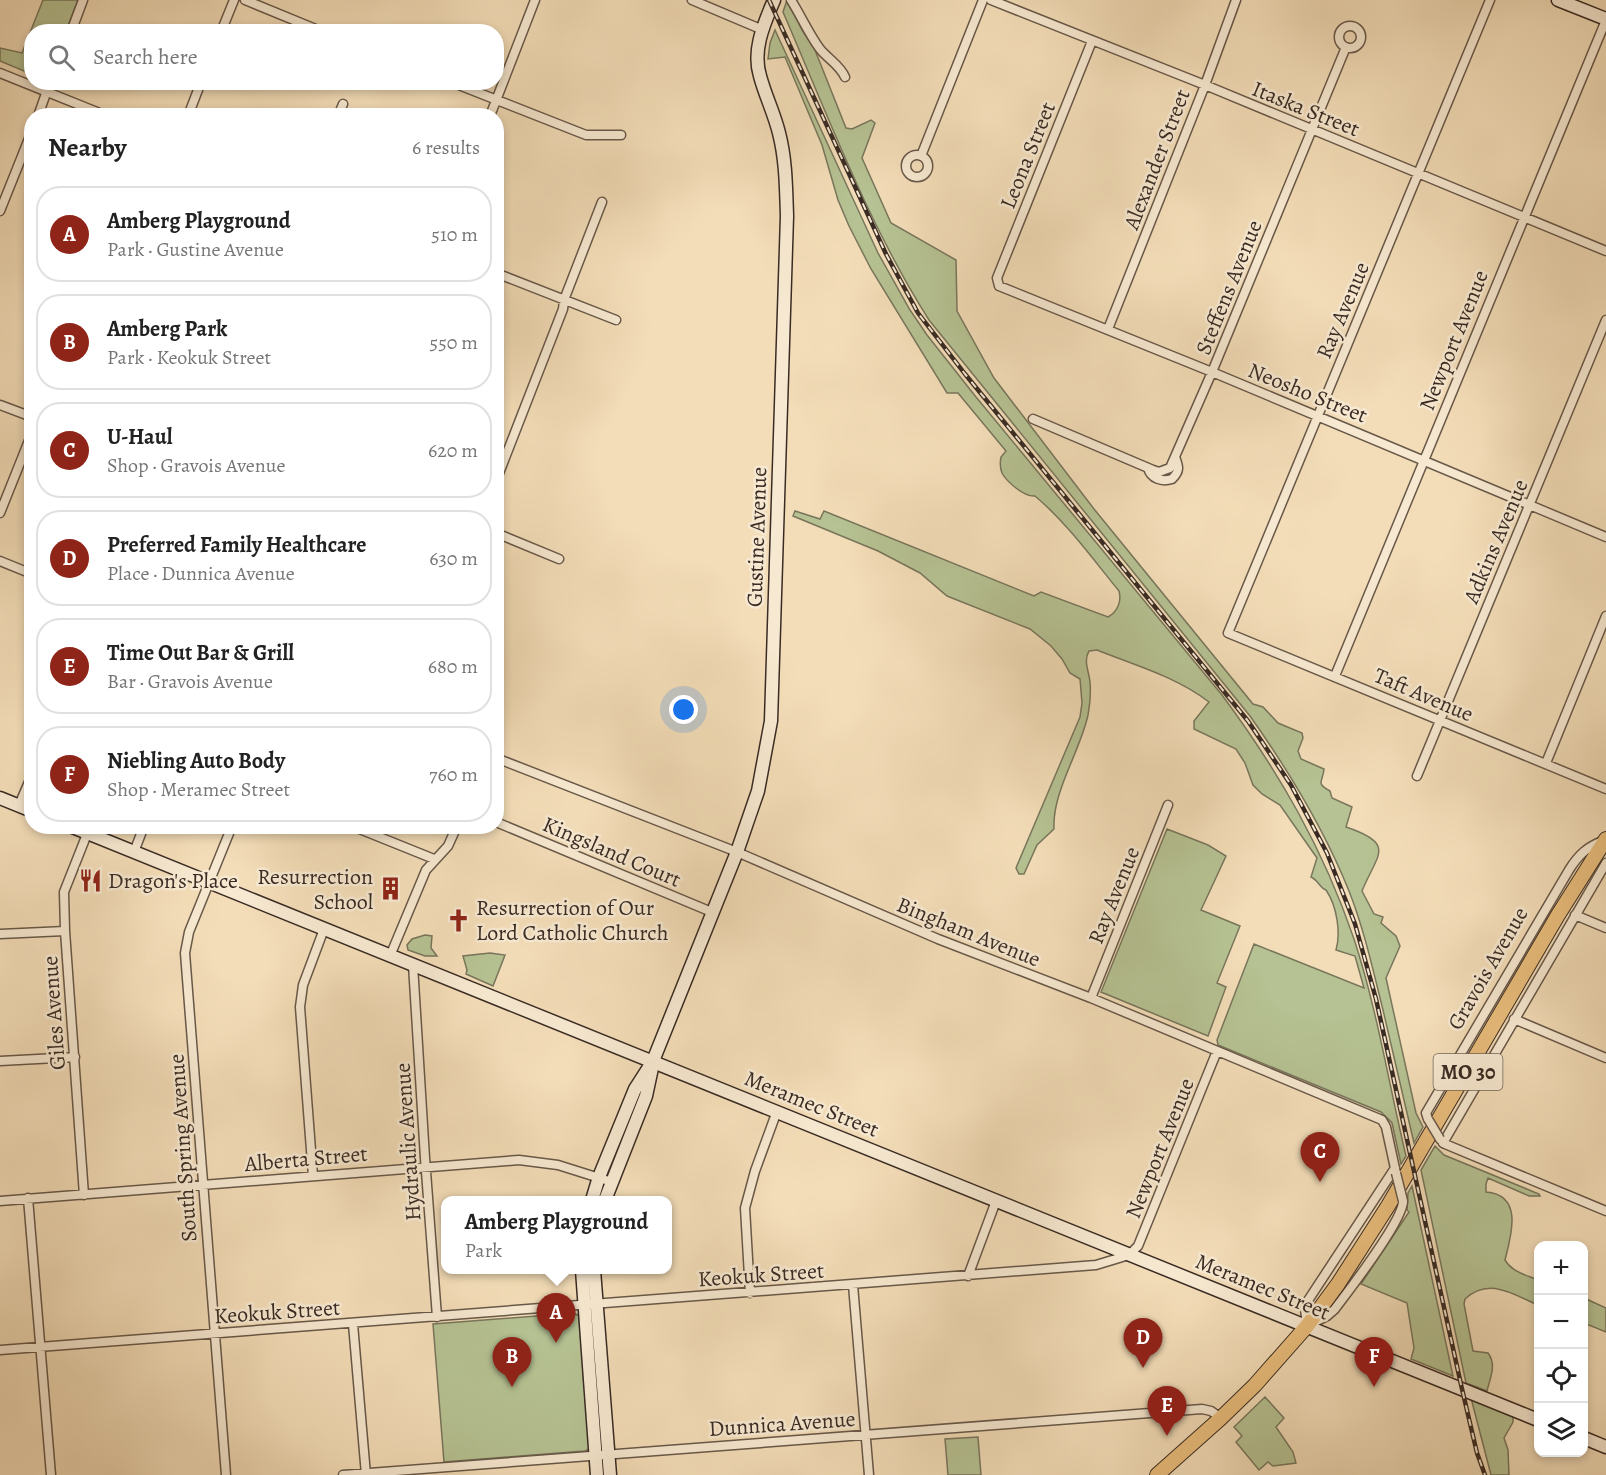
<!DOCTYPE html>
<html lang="en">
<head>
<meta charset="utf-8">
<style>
  :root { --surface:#fff; --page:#f2f2f2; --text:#222; --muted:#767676; --line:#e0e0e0; --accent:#8f2418 }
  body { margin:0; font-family:Alegreya,serif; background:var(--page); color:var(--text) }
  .controls { position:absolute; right:18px; bottom:18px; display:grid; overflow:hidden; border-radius:12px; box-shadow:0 3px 9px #0003 }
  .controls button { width:54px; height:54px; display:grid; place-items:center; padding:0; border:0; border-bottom:2px solid var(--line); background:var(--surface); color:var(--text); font:30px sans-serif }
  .you { position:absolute; left:684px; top:710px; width:21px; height:21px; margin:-15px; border:4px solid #fff; border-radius:50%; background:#1a73e8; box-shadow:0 0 0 9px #1a73e833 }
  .badge { display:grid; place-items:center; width:39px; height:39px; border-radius:50%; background:var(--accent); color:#fff; font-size:20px; font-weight:700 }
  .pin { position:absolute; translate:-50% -50px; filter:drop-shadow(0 2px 3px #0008) }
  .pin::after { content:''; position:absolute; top:32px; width:21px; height:18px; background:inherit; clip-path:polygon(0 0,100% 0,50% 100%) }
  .popup { position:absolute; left:441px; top:1196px; width:231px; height:78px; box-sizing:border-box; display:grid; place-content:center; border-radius:12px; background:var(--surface); filter:drop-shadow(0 2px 4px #0005); font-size:20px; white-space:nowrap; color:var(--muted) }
  .popup b { font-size:22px; color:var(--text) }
  .popup::after { content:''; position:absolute; left:50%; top:100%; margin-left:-12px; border:12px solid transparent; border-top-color:var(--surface) }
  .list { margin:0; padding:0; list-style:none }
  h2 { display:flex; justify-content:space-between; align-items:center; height:78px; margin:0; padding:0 24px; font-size:26px }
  h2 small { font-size:20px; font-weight:400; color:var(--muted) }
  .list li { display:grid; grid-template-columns:39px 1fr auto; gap:18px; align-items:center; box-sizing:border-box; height:96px; margin:0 12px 12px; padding:0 12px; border:2px solid var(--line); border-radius:24px }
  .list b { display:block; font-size:22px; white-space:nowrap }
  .list p { margin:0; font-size:20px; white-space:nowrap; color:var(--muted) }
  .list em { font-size:20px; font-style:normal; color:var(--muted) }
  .icon { flex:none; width:33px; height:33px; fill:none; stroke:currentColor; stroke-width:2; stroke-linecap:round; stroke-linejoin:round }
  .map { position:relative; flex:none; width:1606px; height:1475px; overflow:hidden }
  .search { position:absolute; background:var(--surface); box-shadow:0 3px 9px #0003; left:24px; top:24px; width:480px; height:66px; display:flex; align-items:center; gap:15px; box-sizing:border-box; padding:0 21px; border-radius:24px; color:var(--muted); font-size:22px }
  .panel { position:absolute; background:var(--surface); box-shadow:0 3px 9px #0003; left:24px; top:108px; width:480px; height:726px; border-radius:24px }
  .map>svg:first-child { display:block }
  .green { fill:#b6c293; stroke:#78765c; stroke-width:1.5 }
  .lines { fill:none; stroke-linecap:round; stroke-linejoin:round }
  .street-casing { stroke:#685849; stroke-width:11 }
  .secondary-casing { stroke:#392b24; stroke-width:15 }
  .primary-casing { stroke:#392b24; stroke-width:16 }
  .street { stroke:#f7e9d1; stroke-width:8 }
  .secondary { stroke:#f7e9d1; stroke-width:12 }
  .primary { stroke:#eabe7c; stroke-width:14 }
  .rail-casing { stroke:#392b24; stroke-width:4.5 }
  .rail { stroke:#f7e9d1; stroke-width:2; stroke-dasharray:7; stroke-linecap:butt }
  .street-bridge-casing { stroke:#685849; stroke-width:11; stroke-linecap:butt }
  .street-bridge { stroke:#f7e9d1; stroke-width:8 }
  .labels { text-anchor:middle; stroke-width:5; stroke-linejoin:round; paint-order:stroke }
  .shield { fill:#f7e9d1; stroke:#726458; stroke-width:1.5 }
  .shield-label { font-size:21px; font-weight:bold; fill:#392b24 }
  .street-label { font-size:22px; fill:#392b24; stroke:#f7e9d1 }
  .poi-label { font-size:22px; fill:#392b24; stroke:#f7e9d1; text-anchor:start }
</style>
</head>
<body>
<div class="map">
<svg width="1606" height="1475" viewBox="0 0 1606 1475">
  <rect width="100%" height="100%" fill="#f3ddb8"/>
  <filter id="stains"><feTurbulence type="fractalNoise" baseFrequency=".00333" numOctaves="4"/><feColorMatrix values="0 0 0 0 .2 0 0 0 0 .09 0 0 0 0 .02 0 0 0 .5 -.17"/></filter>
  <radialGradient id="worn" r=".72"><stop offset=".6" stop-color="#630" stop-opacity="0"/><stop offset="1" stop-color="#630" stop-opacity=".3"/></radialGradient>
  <path class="green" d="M43,0h35l-12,31 -34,1 -1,42 -31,-13v-13l22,5z
    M787,0l15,30 13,20 31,78 6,1 19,-9 4,3 -13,35 29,65 65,37 1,51 37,67 100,131 159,195 10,3 15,16 24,10 1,5 -5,13 3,8 23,10c-1,13 -9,14 6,22l2,7 20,9 -6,20c51,17 31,27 16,64l12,23 9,3 -2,6 15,13 4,10 -14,32 30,135 7,14 -9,16c-10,-44 -21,-89 -31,-133 -10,-40 -19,-81 -34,-119 -25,-62 -60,-120 -99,-175l-321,-396c-61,-96 -101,-204 -146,-308z
    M775,30l103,223 32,57 17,25 49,62 246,298c57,77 101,153 132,244 23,70 35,146 52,217l-5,8 -9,-41 -11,-11 -163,-67 -1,-5 37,-96 110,44 -9,-32 -19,-6c5,-17 1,-44 -10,-60 -6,-2 -8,-10 -15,-13l6,-19 -37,-53 -18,-11 -9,-9 -8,-22 -9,-14 -42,-20v-8l15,-19c-32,-25 -75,-37 -112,-52l-8,1c-6,10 0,20 1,31 1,11 0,22 -2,33 -8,37 -36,77 -34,114l-17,16 -13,29h-5l-3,-6 64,-151 2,-14 -2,-24 -10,-6 -8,-14 -11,-13 -21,-17 -83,-33 -27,-23 -42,-22 -85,-35 2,-5 25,8 4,-8 210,85 7,-4 67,25c9,-5 14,-15 11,-26 -27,-33 -52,-68 -84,-95 -11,1 -28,-14 -33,-23 -2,-5 -2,-11 -1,-16l5,-6 -48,-58h-11l-76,-124 -22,-43 -11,-26 -16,-55 -37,-88 -17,2 2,-16z
    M1167,829l41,16 18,11 -25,54 39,16 -23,57 9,4 -18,49 -107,-44z
    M425,935l7,1 -1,12 6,8h-12l-17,-6 -1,-5 5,-6z
    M490,953l15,2 -12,31 -27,-12 1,-4 -4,-14z
    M1435,1146l9,9 95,39 1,2h-11l-41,-18 -2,6v8c38,3 25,44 19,68 7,12 21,15 33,20v25c-26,-11 -49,-28 -73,-6l-1,5 9,47 15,2c9,12 2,25 -1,38l-21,-8 -45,-213z
    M1412,1186l41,190 -42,-17 3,-11 -7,-45 -46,-19 48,-72 -2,-2 1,-17z
    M1584,1298l22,10v24l-22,-9z
    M574,1313l5,3 10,133 -4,2 -141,11 -11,-138z
    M1265,1397l19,21 -8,9 17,25 3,11 -23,3 -5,-4 -9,8 -23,-28 6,-6 -8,-9z
    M1471,1398l42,18v6l-9,16 4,12 1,25h-18z
    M978,1437l3,38h-33l-3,-36z"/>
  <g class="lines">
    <defs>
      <path id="street" d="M245,0l78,32
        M692,0l71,30
        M791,0c10,16 18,34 29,49 8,10 20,16 25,28
        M991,0l214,85 401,166
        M1490,0l-262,633 378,156
        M1339 37a11 11 0 1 1 22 0a11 11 0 1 1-22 0Z
        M71,32l12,-32
        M221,32l13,-32
        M1092,41l-95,237 2,8 213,86 394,165
        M0,73l107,43
        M451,82l135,53h35
        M38,116l12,-34
        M188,116l13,-34
        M338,116l5,-12
        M490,116l45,-116
        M906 166a11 11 0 1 1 22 0a11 11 0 1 1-22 0Z
        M921,156l62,-156
        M0,211l32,-80
        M496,273l120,47
        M1108,329l97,-244 31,-85
        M0,405l32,12
        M1033,419l120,51 6,2 11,-4 42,-96 134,-325
        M1148,468c3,11 14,14 24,11 8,-8 7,-12 3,-22
        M496,481l67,-172 1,-9 38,-98
        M0,513l32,-80
        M496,533l63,26
        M0,561l32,13
        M1335,676l271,-656
        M496,758l241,94 201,87 153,59 291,122 4,7 10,46
        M1546,763l60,-147
        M1417,776l189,-456
        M19,805l13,-30
        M496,822l218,91
        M352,826l82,33
        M134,852l10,-26
        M1575,915l31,13
        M0,934l65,-3
        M390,956l36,-86 22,-24 9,-20
        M413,965l12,193 12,159
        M1091,998l77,-193
        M1514,1019l92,39
        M0,1061l75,-4
        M1428,1119l-2,-6 143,-243c10,-16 18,-23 36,-30
        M1440,1139l5,5 161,67
        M1443,1143l163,-280
        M1395,1168l-88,134 -2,7 2,17 20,-10 8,-7c14,-19 68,-88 68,-108
        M313,1176l-13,-169 3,-22 21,-56
        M84,1195l-19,-264 -1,-39 23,-58
        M28,1198l23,277
        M0,1201l519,-41 39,5 54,17
        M968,1276l28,-75
        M853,1285l16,190
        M750,1293l-5,-85 10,-37 22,-60
        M353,1324l13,151
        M0,1350l1096,-85 33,-10 9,-9 79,-195
        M226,1475l-41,-522 4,-21 43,-106
        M343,1475l859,-66 9,2 10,7"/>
      <path id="secondary" d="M1558,0l48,19
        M0,798l32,13
        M70,826l1468,594
        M592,1200l7,-23 36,-88 18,-28 84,-209 21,-61 13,-70 16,-505c-1,-28 -1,-56 -8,-83 -5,-20 -14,-38 -19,-57 -8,-26 4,-52 14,-76
        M605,1200l41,-104 6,-28
        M582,1270l15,205
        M594,1270l16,205
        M1584,1438l22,9"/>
      <path id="primary" d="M1157,1475l64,-57 34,-33 52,-59 31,-42 50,-78 170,-291 48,-76"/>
    </defs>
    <use href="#street" class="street-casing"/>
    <use href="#secondary" class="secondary-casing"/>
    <use href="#primary" class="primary-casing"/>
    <use href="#street" class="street"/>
    <use href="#secondary" class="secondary"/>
    <use href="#primary" class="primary"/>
    <defs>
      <path id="rail" d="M769,0l117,254 32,59 47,61 283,347 43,64 36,68 28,71 21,75 86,390 15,64 8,22"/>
    </defs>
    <use href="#rail" class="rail-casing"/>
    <use href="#rail" class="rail"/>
    <defs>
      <path id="street-bridge" d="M1428,1119l12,20
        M1396,1173l7,28"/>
    </defs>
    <use href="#street-bridge" class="street-bridge-casing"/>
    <use href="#street-bridge" class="street-bridge"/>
  </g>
  <defs>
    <symbol id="restaurant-bare" viewBox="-9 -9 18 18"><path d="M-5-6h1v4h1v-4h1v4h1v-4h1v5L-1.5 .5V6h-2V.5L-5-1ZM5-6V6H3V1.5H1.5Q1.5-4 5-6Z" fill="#8f2418" stroke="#f7e9d1" stroke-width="2.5" paint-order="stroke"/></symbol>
    <symbol id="building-bare" viewBox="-9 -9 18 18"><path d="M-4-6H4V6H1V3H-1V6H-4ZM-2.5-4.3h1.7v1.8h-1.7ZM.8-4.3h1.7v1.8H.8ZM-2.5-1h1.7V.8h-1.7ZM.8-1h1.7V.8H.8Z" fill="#8f2418" stroke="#f7e9d1" stroke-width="2.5" paint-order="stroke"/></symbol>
    <symbol id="church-bare" viewBox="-9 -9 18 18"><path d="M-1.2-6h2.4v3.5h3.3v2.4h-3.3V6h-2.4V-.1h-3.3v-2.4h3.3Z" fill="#8f2418" stroke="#f7e9d1" stroke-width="2.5" paint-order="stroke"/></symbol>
  </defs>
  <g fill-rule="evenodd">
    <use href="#restaurant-bare" x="74" y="864" width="33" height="33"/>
    <use href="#building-bare" x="374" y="872" width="33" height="33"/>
    <use href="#church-bare" x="442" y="904" width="33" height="33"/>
  </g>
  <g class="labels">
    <rect class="shield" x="1433.5" y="1054" width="69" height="36" rx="4.5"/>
    <g class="shield-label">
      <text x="1468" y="1079">MO 30</text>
    </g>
    <g class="street-label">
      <text transform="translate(1306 108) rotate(22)" y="8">Itaska Street</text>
      <text transform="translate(1027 155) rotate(-68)" y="8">Leona Street</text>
      <text transform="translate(1156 159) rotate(-69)" y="8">Alexander Street</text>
      <text transform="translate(1228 287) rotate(-68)" y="8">Steffens Avenue</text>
      <text transform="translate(1342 310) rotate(-67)" y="8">Ray Avenue</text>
      <text transform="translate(1453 340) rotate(-68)" y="8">Newport Avenue</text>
      <text transform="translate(1308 392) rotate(22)" y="8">Neosho Street</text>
      <text transform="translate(756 537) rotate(-88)" y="8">Gustine Avenue</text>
      <text transform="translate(1495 541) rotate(-67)" y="8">Adkins Avenue</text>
      <text transform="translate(1424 694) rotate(23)" y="8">Taft Avenue</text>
      <text transform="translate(612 851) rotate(23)" y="8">Kingsland Court</text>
      <text transform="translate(1113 895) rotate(-68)" y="8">Ray Avenue</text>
      <text transform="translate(969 931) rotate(22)" y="8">Bingham Avenue</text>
      <text transform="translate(1487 968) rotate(-60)" y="8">Gravois Avenue</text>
      <text transform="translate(53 1013) rotate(-94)" y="8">Giles Avenue</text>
      <text transform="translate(812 1103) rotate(22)" y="8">Meramec Street</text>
      <text transform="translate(407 1142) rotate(-94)" y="8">Hydraulic Avenue</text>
      <text transform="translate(182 1148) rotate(-94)" y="8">South Spring Avenue</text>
      <text transform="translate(1159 1148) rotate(-68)" y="8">Newport Avenue</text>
      <text transform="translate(306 1158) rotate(-5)" y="8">Alberta Street</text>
      <text transform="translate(761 1274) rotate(-4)" y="8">Keokuk Street</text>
      <text transform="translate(1263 1286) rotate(22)" y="8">Meramec Street</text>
      <text transform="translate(277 1311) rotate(-4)" y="8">Keokuk Street</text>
      <text transform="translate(782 1423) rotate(-4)" y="8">Dunnica Avenue</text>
    </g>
    <g class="poi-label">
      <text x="373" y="884" text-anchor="end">Resurrection<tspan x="373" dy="25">School</tspan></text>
      <text x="108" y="888">Dragon's Place</text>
      <text x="476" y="915">Resurrection of Our<tspan x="476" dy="25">Lord Catholic Church</tspan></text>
    </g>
  </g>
  <rect width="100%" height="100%" filter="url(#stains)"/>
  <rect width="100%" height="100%" fill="url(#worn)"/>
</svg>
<div class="controls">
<button>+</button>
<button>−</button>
<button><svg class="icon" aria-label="locate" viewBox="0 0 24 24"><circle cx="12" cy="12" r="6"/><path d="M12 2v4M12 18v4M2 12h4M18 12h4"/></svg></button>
<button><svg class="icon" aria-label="layers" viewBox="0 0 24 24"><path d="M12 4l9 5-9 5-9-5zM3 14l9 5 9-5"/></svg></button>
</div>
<div class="you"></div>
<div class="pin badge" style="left:556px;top:1343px">A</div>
<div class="popup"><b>Amberg Playground</b>Park</div>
<div class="pin badge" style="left:512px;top:1387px">B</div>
<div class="pin badge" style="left:1320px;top:1182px">C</div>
<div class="pin badge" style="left:1143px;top:1368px">D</div>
<div class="pin badge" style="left:1167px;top:1436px">E</div>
<div class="pin badge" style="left:1374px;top:1387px">F</div>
<div class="search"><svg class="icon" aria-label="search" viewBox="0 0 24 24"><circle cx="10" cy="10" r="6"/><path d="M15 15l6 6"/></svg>Search here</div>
<section class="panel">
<h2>Nearby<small>6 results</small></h2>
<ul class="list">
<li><span class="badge">A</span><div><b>Amberg Playground</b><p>Park · Gustine Avenue</p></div><em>510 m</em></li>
<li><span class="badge">B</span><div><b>Amberg Park</b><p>Park · Keokuk Street</p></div><em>550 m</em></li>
<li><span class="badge">C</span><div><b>U-Haul</b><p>Shop · Gravois Avenue</p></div><em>620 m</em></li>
<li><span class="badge">D</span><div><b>Preferred Family Healthcare</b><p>Place · Dunnica Avenue</p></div><em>630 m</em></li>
<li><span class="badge">E</span><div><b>Time Out Bar &amp; Grill</b><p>Bar · Gravois Avenue</p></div><em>680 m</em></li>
<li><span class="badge">F</span><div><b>Niebling Auto Body</b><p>Shop · Meramec Street</p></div><em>760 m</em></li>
</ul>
</section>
</div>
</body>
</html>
